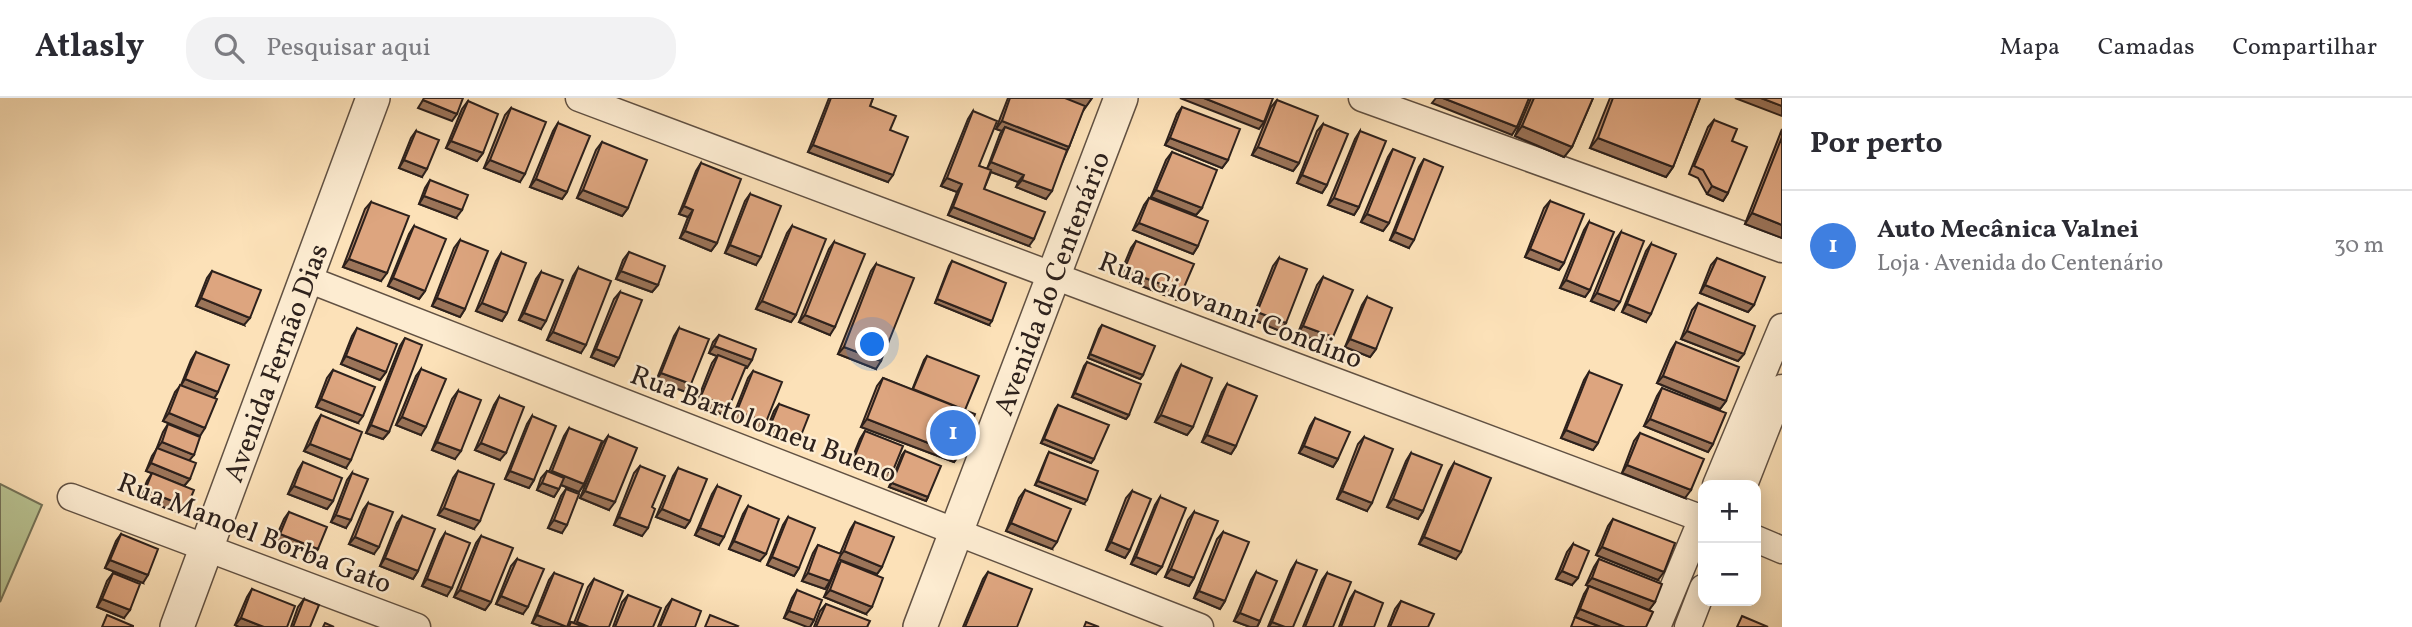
<!DOCTYPE html>
<html lang="pt">
<head>
<meta charset="utf-8">
<style>
  :root { --surface:#fff; --page:#f2f2f3; --text:#2b2b33; --muted:#7c7c81; --line:#e1e1e2; --accent:#b45309 }
  body { margin:0; font-family:Vollkorn,serif; background:var(--page); color:var(--text) }
  .controls { position:absolute; right:21px; bottom:21px; display:grid; overflow:hidden; border-radius:14px; box-shadow:0 4px 18px #0003 }
  .controls button { width:63px; height:63px; display:grid; place-items:center; padding:0; border:0; border-bottom:2px solid var(--line); background:var(--surface); color:var(--text); font:35px sans-serif }
  .you { position:absolute; left:873px; top:247px; width:24px; height:24px; margin:-18px; border:5px solid #fff; border-radius:50%; background:#1a73e8; box-shadow:0 0 0 10px #1a73e833 }
  .badge { display:grid; place-items:center; width:46px; height:46px; border-radius:50%; background:var(--accent); color:#fff; font-size:23px; font-weight:700 }
  .pin { position:absolute; translate:-50% -50%; border:4px solid #fff; box-shadow:0 2px 7px #0006 }
  .list { margin:0; padding:0; list-style:none }
  h2 { display:flex; justify-content:space-between; align-items:center; height:91px; margin:0; padding:0 28px; font-size:30px }
  h2 small { font-size:23px; font-weight:400; color:var(--muted) }
  .list li { display:grid; grid-template-columns:46px 1fr auto; gap:21px; align-items:center; box-sizing:border-box; height:112px; padding:0 28px; border-top:2px solid var(--line) }
  .list b { display:block; font-size:26px; white-space:nowrap }
  .list p { margin:0; font-size:23px; white-space:nowrap; color:var(--muted) }
  .list em { font-size:23px; font-style:normal; color:var(--muted) }
  .icon { flex:none; width:38px; height:38px; fill:none; stroke:currentColor; stroke-width:2; stroke-linecap:round; stroke-linejoin:round }
  .map { position:relative; flex:none; width:1782px; height:529px; overflow:hidden }
  header { display:flex; align-items:center; gap:42px; box-sizing:border-box; height:98px; padding:0 35px; background:var(--surface); border-bottom:2px solid var(--line) }
  header strong { font-size:33px }
  nav { display:flex; gap:38px; margin-inline-start:auto; font-size:24px }
  .search { width:490px; height:63px; background:var(--page); display:flex; align-items:center; gap:18px; box-sizing:border-box; padding:0 24px; border-radius:28px; color:var(--muted); font-size:26px }
  main { display:flex }
  aside { flex:1; background:var(--surface) }
  .map>svg:first-child { display:block }
  .green { fill:#b9c493; stroke:#737258; stroke-width:2 }
  .lines { fill:none; stroke-linecap:round; stroke-linejoin:round }
  .minor-casing { stroke:#615143; stroke-width:29 }
  .tertiary-casing { stroke:#615143; stroke-width:36 }
  .minor { stroke:#fdecd1; stroke-width:26 }
  .tertiary { stroke:#fdecd1; stroke-width:33 }
  .wall { fill:#be8e6d; stroke:#2d211c; stroke-width:2 }
  .shaded-wall { fill:#9b7459; stroke:#2d211c; stroke-width:2 }
  .building { fill:#dda57f; stroke:#2d211c; stroke-width:2 }
  .labels { text-anchor:middle; stroke-width:5; stroke-linejoin:round; paint-order:stroke }
  .street-label { font-size:28px; fill:#2d211c; stroke:#fdecd1 }
</style>
</head>
<body>
<header>
<strong>Atlasly</strong>
<div class="search"><svg class="icon" aria-label="search" viewBox="0 0 24 24"><circle cx="10" cy="10" r="6"/><path d="M15 15l6 6"/></svg>Pesquisar aqui</div>
<nav><a>Mapa</a><a>Camadas</a><a>Compartilhar</a></nav>
</header>
<main>
<div class="map">
<svg width="1782" height="529" viewBox="0 0 1782 529">
  <rect width="100%" height="100%" fill="#fce1b8"/>
  <filter id="stains"><feTurbulence type="fractalNoise" baseFrequency=".00286" numOctaves="4"/><feColorMatrix values="0 0 0 0 .2 0 0 0 0 .09 0 0 0 0 .02 0 0 0 .5 -.17"/></filter>
  <radialGradient id="worn" r=".72"><stop offset=".6" stop-color="#630" stop-opacity="0"/><stop offset="1" stop-color="#630" stop-opacity=".3"/></radialGradient>
  <path class="green" d="M0,386l42,21 -42,97z"/>
  <g class="lines">
    <defs>
      <path id="minor" d="M579,0l1124,421
        M1362,0l420,151
        M305,180l895,349
        M1716,387l66,-158
        M1744,387l38,-97
        M71,399l346,130
        M1756,441l26,11
        M1657,529l46,-111
        M1688,529l15,-39"/>
      <g id="tertiary">
        <path id="s1" d="M177,529l196,-529"/>
        <path id="s2" d="M920,529l201,-529"/>
      </g>
    </defs>
    <use href="#minor" class="minor-casing"/>
    <use href="#tertiary" class="tertiary-casing"/>
    <use href="#minor" class="minor"/>
    <use href="#tertiary" class="tertiary"/>
  </g>
  <path class="wall" d="M829,0h44l-3,8 20,24 -2,52 -80,-30z
    M1008,0h84l-9,12 -14,37 -23,52 -30,-12 2,-5 -27,-10 -7,17 45,57 -81,-31 9,-23 -16,-6 27,-67 5,-8 6,55 8,3 13,-35 2,-3 -6,-2z
    M1531,0h62l-21,49 -8,10 -49,-21z
    M1610,0h90l-27,69 -7,10 -76,-29z
    M1277,2l22,63 -6,8 -41,-16 19,-48z
    M468,3l15,52 -6,8 -31,-13 16,-39z
    M1182,9l46,53 -6,8 -57,-23 12,-31z
    M511,10l9,74 -36,-14 21,-53z
    M1714,22l14,73 -5,8 -16,-7 -9,-16 -9,-4 19,-47z
    M558,25l9,69 -5,7 -32,-12 23,-56z
    M1323,26l4,61 -5,8 -25,-10 20,-52z
    M1782,31v109l-37,-14z
    M416,33l6,46 -23,-9 12,-30z
    M1360,33l-1,76 -5,8 -26,-10 27,-66z
    M602,44l26,66 -6,8 -45,-18 19,-48z
    M1393,51l-4,74 -6,8 -22,-9 27,-65z
    M1172,54l30,56 -6,7 -45,-18 15,-37z
    M1424,61l-15,89 -19,-8 29,-73z
    M701,65l16,80 -6,8 -31,-13 8,-21 -9,-3 17,-43z
    M430,82l26,38 -37,-14 6,-16z
    M750,96l6,71 -31,-12 20,-52z
    M1149,100l49,48 -5,8 -60,-24 11,-25z
    M1550,103l14,62 -5,7 -34,-13 19,-49z
    M371,104l10,79 -38,-14 22,-58z
    M1589,124l1,68 -5,7 -25,-9 24,-58z
    M414,128l11,65 -6,8 -31,-13 21,-52z
    M792,128l4,89 -5,7 -35,-13 31,-76z
    M1621,134l-7,78 -23,-9 25,-62z
    M460,142l5,69 -5,8 -28,-11 22,-58z
    M1136,143l46,51 -5,8 -58,-23 12,-29z
    M834,144l-4,93 -31,-13 30,-73z
    M1651,146l-5,78 -24,-10 24,-61z
    M629,154l29,33 -6,7 -36,-13 7,-19z
    M501,155l6,60 -5,8 -26,-10 20,-50z
    M1279,160l1,73 -28,-12 21,-53z
    M1717,160l37,47 -6,7 -48,-19 11,-28z
    M952,163l37,64 -54,-22 14,-37z
    M876,166v105l-38,-15 33,-83z
    M578,170l3,85 -34,-13 26,-64z
    M212,173l32,54 -48,-19 11,-28z
    M541,174v57l-22,-9 17,-41z
    M1323,179l10,60 -6,8 -29,-12 19,-48z
    M620,194l-6,74 -23,-9 23,-58z
    M1367,199l9,52 -6,8 -25,-10 17,-42z
    M1698,205l46,51 -6,7 -57,-22 11,-29z
    M1102,227l41,50 -3,4 -52,-21 11,-29z
    M357,230l29,44 -6,8 -39,-16 11,-28z
    M679,230l7,64 -30,-11 18,-45z
    M719,237l28,33 -2,-1 -21,48 -28,-11 16,-41 5,-7 -8,-3 4,-11z
    M405,240l-16,94 -6,7 -17,-6 34,-87z
    M1676,244l50,59 -6,8 -63,-26 14,-33z
    M196,254l22,40 -4,6 -14,38 -37,-15 12,-29 6,-7 10,-25z
    M927,258l38,54 -6,45 -5,7 -93,-35 16,-41 6,-8 29,12 12,-30z
    M1087,264l42,53 -3,4 -54,-22 12,-31z
    M1181,267l12,62 -6,8 -32,-13 21,-49z
    M421,271v66l-25,-10 20,-49z
    M333,272l25,53 -42,-16 11,-29z
    M753,273l13,51 -5,8 -29,-11 16,-41z
    M1589,274l9,71 -5,7 -32,-12 23,-58z
    M1227,286l9,62 -5,8 -29,-12 20,-50z
    M1662,290l51,56 -5,8 -64,-26 13,-30z
    M458,293l-3,68 -23,-9 20,-51z
    M499,299l1,63 -25,-10 19,-45z
    M779,306l16,41 -30,-11 9,-23z
    M1058,307l36,54 -3,4 -50,-20 14,-34z
    M321,317l25,53 -42,-17 12,-28z
    M532,318l2,64 -5,8 -24,-9 22,-55z
    M1315,320l23,41 -5,8 -34,-14 11,-27z
    M168,326l21,37 1,18 -6,7 -3,28 -41,-16 7,-17 5,-8 -6,-2 6,-15 4,-6 7,-18z
    M569,330l15,56 -5,8 -18,-7 -7,12 -17,-7 4,-12 6,-7 2,1 15,-36z
    M865,333l22,50 -38,-15 11,-27z
    M1640,335l45,65 -63,-25 12,-32z
    M608,338l1,74 -29,-12 22,-54z
    M1364,339l3,74 -30,-12 21,-55z
    M905,353l23,46 -2,4 -37,-14 13,-32z
    M1049,354l35,52 -49,-19 12,-29z
    M1411,355l12,58 -5,8 -31,-12 19,-46z
    M303,364l30,39 -6,8 -39,-15 10,-24z
    M1454,365l2,96 -37,-15 30,-73z
    M640,368l12,41 -10,29 -28,-11 20,-52z
    M678,370l12,53 -5,7 -29,-11 17,-41z
    M458,373l16,58 -36,-14 15,-37z
    M352,375l-6,55 -15,-6 16,-42z
    M717,388l2,59 -24,-10 17,-41z
    M566,391l-4,44 -14,-5 13,-32z
    M1025,392l27,59 -46,-18 13,-33z
    M1132,393l-2,59 -5,8 -19,-8 20,-52z
    M1160,399l-4,77 -25,-10 24,-59z
    M368,405l6,51 -25,-10 14,-34z
    M748,408l12,55 -31,-12 14,-35z
    M289,414l29,37 -5,7 -39,-14 10,-23z
    M1194,414v66l-5,8 -24,-9 23,-57z
    M402,418l16,55 -5,8 -33,-13 17,-43z
    M788,419l11,51 -5,8 -27,-11 16,-40z
    M1613,421l45,61 -62,-25 12,-29z
    M855,424l27,45 -5,7 -38,-15 -14,30 -23,-8 11,-28 5,-8 22,9 10,-24z
    M1223,434l2,69 -5,8 -26,-11 23,-59z
    M445,435l2,63 -25,-10 18,-45z
    M121,436l22,49 -38,-15 11,-27z
    M481,438l10,66 -6,8 -31,-13 22,-54z
    M1573,446l-1,41 -16,-6 11,-27z
    M517,461l6,55 -27,-10 15,-38z
    M1599,461l56,43 -6,8 -63,-25 8,-18z
    M841,463l25,53 -42,-17 12,-28z
    M1296,464l-3,65h-25l23,-57z
    M988,474l29,55h-54l20,-48z
    M1256,474l4,49 -3,6h-7l-16,-6 17,-41z
    M113,475l11,45 -27,-11 10,-26z
    M554,475l13,54h-24l-11,-4 17,-43z
    M1327,475l6,54h-30l19,-47z
    M594,481l15,48h-42l4,-5 3,1 14,-36z
    M1589,488l64,26 -78,5 9,-23z
    M252,491l35,38h-48l-4,-2 12,-28z
    M797,492l17,30 -4,7 -26,-9 8,-20z
    M1355,493l19,36h-35l11,-28z
    M628,497l25,32h-40l9,-25z
    M304,501l6,28h-19l7,-20z
    M672,501l23,28h-37l8,-20z
    M1401,503l27,26h-40l7,-18z
    M826,506l41,23h-53l6,-16z"/>
  <path class="shaded-wall" d="M1049,0h43l-9,13z
    M1180,0h24l60,24 -5,7z
    M1436,0h7l74,29 -5,8 -80,-32z
    M1735,0h26l21,8v10z
    M423,2l34,14 -5,7 -34,-13z
    M1002,23l67,26 -5,7 -59,-27 -3,4 -6,-2z
    M1522,28l50,21 -8,10 -49,-21z
    M1170,40l58,22 -6,8 -57,-23z
    M1598,40l75,29 -7,10 -76,-29z
    M451,43l32,12 -6,8 -31,-13z
    M813,47l80,30 -5,7 -80,-30z
    M1258,49l41,16 -6,8 -41,-16z
    M404,62l23,9 -5,8 -23,-9z
    M490,62l35,14 -5,8 -36,-14z
    M991,64l33,13 -6,7 -32,-12z
    M1302,77l25,10 -5,8 -25,-10z
    M947,80l15,6 -5,8 -16,-6z
    M536,81l31,13 -5,7 -32,-12z
    M1022,82l30,11 -6,8 -30,-12z
    M1712,88l16,7 -5,8 -16,-7z
    M583,92l45,18 -6,8 -45,-18z
    M1156,92l46,18 -6,7 -45,-18z
    M424,98l38,14 -6,8 -37,-14z
    M1334,100l25,9 -5,8 -26,-10z
    M684,108l9,4 -5,7 -9,-3z
    M953,109l81,32 -5,7 -81,-31z
    M1752,115l30,12v13l-37,-14z
    M1367,116l22,9 -6,8 -22,-9z
    M1139,125l59,23 -5,8 -60,-24z
    M685,133l32,12 -6,8 -31,-13z
    M1395,134l19,8 -5,8 -19,-8z
    M730,147l31,12 -5,8 -31,-12z
    M1530,151l34,14 -5,7 -34,-13z
    M349,161l38,14 -6,8 -38,-14z
    M1124,172l58,22 -5,8 -58,-23z
    M621,173l37,14 -6,7 -36,-13z
    M393,180l32,13 -6,8 -31,-13z
    M1566,182l24,10 -5,7 -25,-9z
    M1705,187l49,20 -6,7 -48,-19z
    M1597,195l23,9 -6,8 -23,-9z
    M201,200l49,20 -6,7 -48,-19z
    M437,200l28,11 -5,8 -28,-11z
    M937,201l55,22 -3,4 -54,-22z
    M762,203l34,14 -5,7 -35,-13z
    M482,205l25,10 -5,8 -26,-10z
    M1627,206l24,10 -5,8 -24,-10z
    M1257,214l29,11 -6,8 -28,-12z
    M524,215l22,8 -5,8 -22,-9z
    M805,217l30,12 -5,8 -31,-13z
    M1303,228l30,11 -6,8 -29,-12z
    M1687,233l57,23 -6,7 -57,-22z
    M553,234l33,13 -5,8 -34,-13z
    M1350,241l26,10 -6,8 -25,-10z
    M714,248l38,14 -5,8 -38,-15z
    M844,249l37,14 -5,8 -38,-15z
    M596,251l23,9 -5,8 -23,-9z
    M1090,256l53,21 -3,4 -52,-21z
    M346,258l40,16 -6,8 -39,-16z
    M661,275l30,11 -5,8 -30,-11z
    M1663,278l63,25 -6,8 -63,-26z
    M185,281l33,13 -5,8 -33,-13z
    M1075,295l54,22 -3,4 -54,-22z
    M701,298l28,11 -5,8 -28,-11z
    M321,301l42,17 -5,7 -42,-16z
    M737,313l29,11 -5,8 -29,-11z
    M169,315l36,15 -5,8 -37,-15z
    M1161,317l32,12 -6,8 -32,-13z
    M402,319l24,10 -5,8 -25,-10z
    M867,321l92,36 -5,7 -93,-35z
    M1650,321l63,25 -5,8 -64,-26z
    M371,327l18,7 -6,7 -17,-6z
    M770,328l30,12 -5,7 -30,-11z
    M1566,332l32,13 -5,7 -32,-12z
    M1207,337l29,11 -5,8 -29,-12z
    M1044,341l50,20 -3,4 -50,-20z
    M162,344l32,13 -6,7 -32,-12z
    M437,344l24,9 -6,8 -23,-9z
    M481,345l25,10 -6,7 -25,-10z
    M310,346l41,16 -5,8 -42,-17z
    M1304,348l34,13 -5,8 -34,-14z
    M854,360l38,15 -5,8 -38,-15z
    M151,365l39,16 -6,7 -38,-15z
    M1627,367l64,25 -6,8 -63,-25z
    M510,373l24,9 -5,8 -24,-9z
    M552,373l32,13 -5,8 -33,-13z
    M1038,383l49,19 -3,4 -49,-19z
    M542,385l17,6 -5,8 -17,-7z
    M892,385l36,14 -2,4 -37,-14z
    M294,388l39,15 -6,8 -39,-15z
    M145,392l42,17 -6,7 -41,-16z
    M585,393l30,11 -6,8 -29,-12z
    M1342,393l30,12 -5,8 -30,-12z
    M1393,401l30,12 -5,8 -31,-12z
    M444,410l36,13 -6,8 -36,-14z
    M662,411l28,12 -5,7 -29,-11z
    M336,417l15,5 -5,8 -15,-6z
    M619,419l29,11 -6,8 -28,-11z
    M554,422l13,5 -5,8 -14,-5z
    M1011,425l46,19 -5,7 -46,-18z
    M700,430l24,9 -5,8 -24,-10z
    M280,436l38,15 -5,7 -39,-14z
    M355,439l24,10 -5,7 -25,-10z
    M1424,439l37,15 -5,7 -37,-15z
    M734,443l32,13 -6,7 -31,-12z
    M1111,444l19,8 -5,8 -19,-8z
    M1602,449l62,25 -6,8 -62,-25z
    M844,453l38,16 -5,7 -39,-15z
    M772,459l27,11 -5,8 -27,-11z
    M1136,459l26,10 -6,7 -25,-10z
    M385,460l33,13 -5,8 -33,-13z
    M110,462l38,15 -5,8 -38,-15z
    M1171,471l23,9 -5,8 -24,-9z
    M1562,473l16,7 -6,7 -16,-6z
    M808,475l22,8 -5,8 -23,-8z
    M1592,480l63,24 -6,8 -63,-25z
    M427,481l25,9 -5,8 -25,-10z
    M460,492l31,12 -6,8 -31,-13z
    M830,492l42,17 -6,7 -42,-17z
    M1199,493l26,10 -5,8 -26,-11z
    M501,498l27,11 -5,7 -27,-10z
    M102,501l28,11 -6,8 -27,-11z
    M1580,511l45,18h-24l-26,-10z
    M789,513l25,9 -4,7h-3l-23,-9z
    M1240,515l20,8 -3,6h-7l-16,-6z
    M537,517l30,12h-24l-11,-4z
    M241,520l23,9h-25l-4,-2z
    M1272,524l13,5h-16z"/>
  <path class="building" d="M424,0h39l-6,16 -34,-14z
    M831,0h42l-3,8 26,10 -6,14 18,7 -15,38 -80,-30z
    M1010,0h55l20,8 -16,41 -67,-26z
    M1204,0h69l-9,24z
    M1443,0h86l-12,29z
    M1534,0h59l-21,49 -50,-21z
    M1613,0h87l-27,69 -75,-29z
    M1761,0h21v8z
    M1277,2l41,16 -19,47 -41,-16z
    M468,3l30,13 -15,39 -32,-12z
    M1182,9l58,22 -12,31 -58,-22z
    M511,10l35,14 -21,52 -35,-14z
    M973,13l24,10 -18,45 12,4 -7,19 61,23 -11,27 -81,-32 9,-23 -15,-6z
    M1714,22l23,9 -5,12 15,6 -19,46 -16,-7 -9,-16 -9,-4z
    M558,25l32,13 -23,56 -31,-13z
    M1323,26l25,10 -21,51 -25,-10z
    M1005,29l62,23 -15,41 -30,-11 2,-5 -33,-13z
    M416,33l23,9 -12,29 -23,-9z
    M1360,33l26,10 -27,66 -25,-9z
    M1782,39v88l-30,-12z
    M602,44l45,18 -19,48 -45,-18z
    M1393,51l22,9 -26,65 -22,-9z
    M1172,54l45,18 -15,38 -46,-18z
    M1424,61l19,8 -29,73 -19,-8z
    M701,65l40,16 -24,64 -32,-12 8,-21 -9,-4z
    M430,82l38,15 -6,15 -38,-14z
    M750,96l31,12 -20,51 -31,-12z
    M1149,100l59,23 -10,25 -59,-23z
    M1550,103l34,13 -20,49 -34,-14z
    M371,104l38,14 -22,57 -38,-14z
    M1589,124l25,10 -24,58 -24,-10z
    M414,128l32,13 -21,52 -32,-13z
    M792,128l34,13 -30,76 -34,-14z
    M1621,134l23,9 -24,61 -23,-9z
    M460,142l28,11 -23,58 -28,-11z
    M1136,143l58,23 -12,28 -58,-22z
    M834,144l31,12 -30,73 -30,-12z
    M1651,146l25,10 -25,60 -24,-10z
    M629,154l36,14 -7,19 -37,-14z
    M501,155l25,10 -19,50 -25,-10z
    M1279,160l28,11 -21,54 -29,-11z
    M1717,160l48,19 -11,28 -49,-20z
    M952,163l54,22 -14,38 -55,-22z
    M876,166l38,14 -33,83 -37,-14z
    M578,170l33,13 -25,64 -33,-13z
    M212,173l49,19 -11,28 -49,-20z
    M541,174l22,8 -17,41 -22,-8z
    M1323,179l30,13 -20,47 -30,-11z
    M620,194l22,8 -23,58 -23,-9z
    M1367,199l25,11 -16,41 -26,-10z
    M1698,205l57,23 -11,28 -57,-23z
    M1102,227l53,21 -12,29 -53,-21z
    M357,230l40,16 -11,28 -40,-16z
    M679,230l30,11 -18,45 -30,-11z
    M719,237l37,14 -4,11 -38,-14z
    M405,240l17,7 -33,87 -18,-7z
    M1676,244l63,25 -13,34 -63,-25z
    M196,254l33,13 -11,27 -33,-13z
    M718,257l28,11 -17,41 -28,-11z
    M927,258l52,20 -14,34 -52,-21z
    M1087,264l54,22 -12,31 -54,-22z
    M1181,267l31,13 -19,49 -32,-12z
    M421,271l25,10 -20,48 -24,-10z
    M333,272l42,17 -12,29 -42,-17z
    M753,273l29,11 -16,40 -29,-11z
    M1589,274l33,13 -24,58 -32,-13z
    M883,280l92,36 -16,41 -92,-36z
    M1227,286l30,12 -21,50 -29,-11z
    M180,287l37,14 -12,29 -36,-15z
    M1662,290l64,25 -13,31 -63,-25z
    M458,293l23,9 -20,51 -24,-9z
    M499,299l25,10 -18,46 -25,-10z
    M779,306l30,11 -9,23 -30,-12z
    M1058,307l51,20 -15,34 -50,-20z
    M321,317l41,17 -11,28 -41,-16z
    M532,318l24,10 -22,54 -24,-9z
    M1315,320l35,14 -12,27 -34,-13z
    M168,326l32,13 -6,18 -32,-13z
    M569,330l33,13 -18,43 -32,-13z
    M865,333l38,15 -11,27 -38,-15z
    M1640,335l64,26 -13,31 -64,-25z
    M608,338l29,12 -22,54 -30,-11z
    M1364,339l29,12 -21,54 -30,-12z
    M157,350l39,15 -6,16 -39,-16z
    M905,353l36,15 -13,31 -36,-14z
    M1049,354l49,19 -11,29 -49,-19z
    M1411,355l31,12 -19,46 -30,-12z
    M303,364l39,16 -9,23 -39,-15z
    M1454,365l37,15 -30,74 -37,-15z
    M640,368l25,10 -13,31 3,2 -7,19 -29,-11z
    M678,370l29,11 -17,42 -28,-12z
    M458,373l36,13 -14,37 -36,-13z
    M547,373l17,7 -5,11 -17,-6z
    M152,375l42,17 -7,17 -42,-17z
    M352,375l16,6 -17,41 -15,-5z
    M717,388l24,10 -17,41 -24,-9z
    M566,391l13,5 -12,31 -13,-5z
    M1025,392l46,19 -14,33 -46,-19z
    M1132,393l19,8 -21,51 -19,-8z
    M1160,399l26,11 -24,59 -26,-10z
    M368,405l25,9 -14,35 -24,-10z
    M748,408l31,13 -13,35 -32,-13z
    M289,414l38,15 -9,22 -38,-15z
    M1194,414l24,9 -24,57 -23,-9z
    M402,418l33,13 -17,42 -33,-13z
    M788,419l27,11 -16,40 -27,-11z
    M1613,421l62,24 -11,29 -62,-25z
    M855,424l39,15 -12,30 -38,-16z
    M1223,434l26,10 -24,59 -26,-10z
    M445,435l25,10 -18,45 -25,-9z
    M121,436l37,15 -10,26 -38,-15z
    M481,438l32,12 -22,54 -31,-12z
    M1573,446l16,7 -11,27 -16,-7z
    M818,447l23,9 -11,27 -22,-8z
    M517,461l27,10 -16,38 -27,-11z
    M1599,461l63,25 -7,18 -63,-24z
    M841,463l42,17 -11,29 -42,-17z
    M1296,464l21,8 -24,57h-8l-13,-5z
    M988,474l44,17 -15,38h-52z
    M1256,474l21,9 -17,40 -20,-8z
    M113,475l27,11 -10,26 -28,-11z
    M554,475l29,11 -16,43 -30,-12z
    M1327,475l24,9 -18,45h-28z
    M594,481l29,12 -14,36h-20l-12,-5z
    M1589,488l64,26 -7,15h-21l-45,-18z
    M252,491l43,17 -8,21h-23l-23,-9z
    M797,492l25,10 -8,20 -25,-9z
    M1355,493l28,12 -9,24h-33z
    M628,497l33,13 -8,19h-38z
    M304,501l15,6 -9,22h-17z
    M672,501l29,12 -6,16h-35z
    M1401,503l33,13 -6,13h-38z
    M826,506l44,17 -3,6h-51z
    M107,517l26,11v1h-31z
    M710,517l28,11 -1,1h-32z
    M1742,518l26,11h-31z
    M1575,519l25,10h-29z
    M571,524l13,5h-15z
    M1086,524l13,5h-15z
    M325,525l9,4h-11z"/>
  <g class="labels">
    <g class="street-label">
      <text dy="10" stroke="none"><textPath href="#s2" startOffset="368">Avenida do Centenário</textPath></text>
      <text transform="translate(1231 211) rotate(21)" y="10">Rua Giovanni Condino</text>
      <text dy="10" stroke="none"><textPath href="#s1" startOffset="282">Avenida Fernão Dias</textPath></text>
      <text transform="translate(764 325) rotate(21)" y="10">Rua Bartolomeu Bueno</text>
      <text transform="translate(255 434) rotate(21)" y="10">Rua Manoel Borba Gato</text>
    </g>
  </g>
  <rect width="100%" height="100%" filter="url(#stains)"/>
  <rect width="100%" height="100%" fill="url(#worn)"/>
</svg>
<div class="controls">
<button>+</button>
<button>−</button>
</div>
<div class="you"></div>
<div class="pin badge" style="left:953px;top:335px;background:#3f7fe0">1</div>
</div>
<aside>
<h2>Por perto<small></small></h2>
<ul class="list">
<li><span class="badge" style="background:#3f7fe0">1</span><div><b>Auto Mecânica Valnei</b><p>Loja · Avenida do Centenário</p></div><em>30 m</em></li>
</ul>
</aside>
</main>
</body>
</html>
